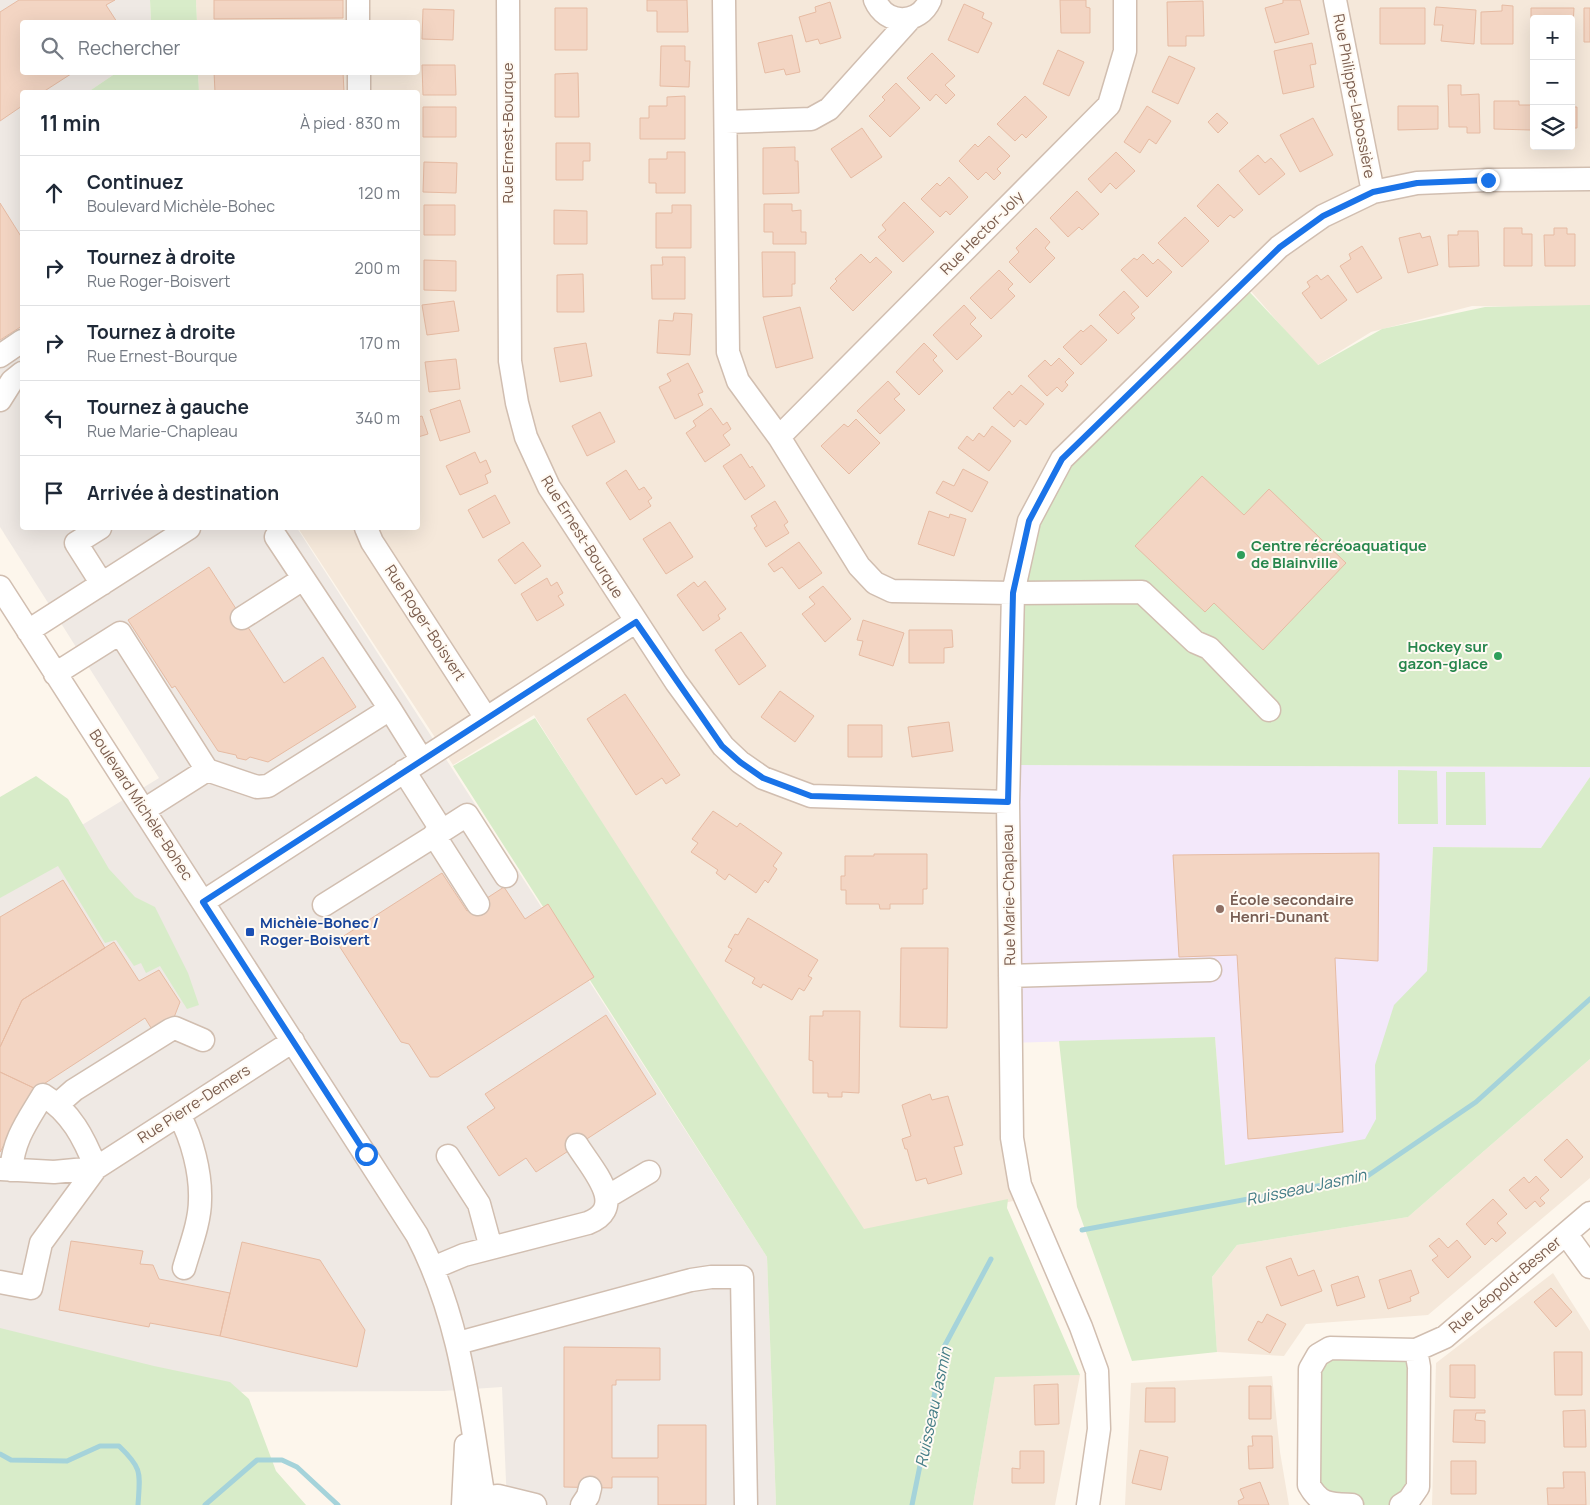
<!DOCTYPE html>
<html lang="fr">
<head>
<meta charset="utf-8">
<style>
  :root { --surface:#fff; --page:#f6f6f7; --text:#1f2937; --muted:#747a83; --line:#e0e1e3 }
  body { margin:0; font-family:Manrope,sans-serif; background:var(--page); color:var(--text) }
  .controls { position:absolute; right:15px; top:15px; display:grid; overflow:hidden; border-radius:5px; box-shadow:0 5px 20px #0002 }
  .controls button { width:45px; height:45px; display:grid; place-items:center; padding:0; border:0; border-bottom:1px solid var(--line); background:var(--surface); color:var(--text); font:25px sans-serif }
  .stop { position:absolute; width:15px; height:15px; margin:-11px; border:4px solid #1a73e8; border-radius:50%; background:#fff }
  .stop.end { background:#1a73e8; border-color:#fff; box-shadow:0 1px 5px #0008 }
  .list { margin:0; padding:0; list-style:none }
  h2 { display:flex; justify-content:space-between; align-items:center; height:65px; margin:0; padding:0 20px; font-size:21px }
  h2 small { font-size:16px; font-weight:400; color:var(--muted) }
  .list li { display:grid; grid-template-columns:32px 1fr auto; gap:15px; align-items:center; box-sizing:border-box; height:75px; padding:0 20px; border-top:1px solid var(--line) }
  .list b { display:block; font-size:19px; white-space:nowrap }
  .list p { margin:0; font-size:16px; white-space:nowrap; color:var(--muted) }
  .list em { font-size:16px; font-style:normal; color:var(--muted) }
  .icon { flex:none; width:28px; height:28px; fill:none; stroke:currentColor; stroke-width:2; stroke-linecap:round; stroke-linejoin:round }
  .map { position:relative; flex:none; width:1590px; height:1505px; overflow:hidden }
  .search { position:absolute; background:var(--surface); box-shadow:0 5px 20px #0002; left:20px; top:20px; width:400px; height:55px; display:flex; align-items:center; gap:12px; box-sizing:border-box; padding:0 18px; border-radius:5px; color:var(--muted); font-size:19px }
  .panel { position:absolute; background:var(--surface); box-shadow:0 5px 20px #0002; left:20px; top:90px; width:400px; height:440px; border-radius:5px }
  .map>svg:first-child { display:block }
  .residential { fill:#f5e8da; fill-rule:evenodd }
  .industrial { fill:#efe9e4 }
  .education { fill:#f3e8fa }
  .green { fill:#d8ecc9 }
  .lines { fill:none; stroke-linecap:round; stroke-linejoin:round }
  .stream { stroke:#a5d3da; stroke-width:5 }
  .building { fill:#f3d5c3; stroke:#e6bba3 }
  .minor-casing { stroke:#d1beb0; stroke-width:25 }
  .minor { stroke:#fff; stroke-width:22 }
  .route { stroke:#1a73e8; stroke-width:6 }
  .leisure-dot { fill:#2e9e5b; stroke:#fffaf3; stroke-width:2 }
  .education-dot { fill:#8d6e63; stroke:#fffaf3; stroke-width:2 }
  .transit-dot { fill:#1a4fb4; stroke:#fffaf3; stroke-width:2 }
  .labels { text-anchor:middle; stroke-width:4; stroke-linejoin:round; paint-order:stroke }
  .street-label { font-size:15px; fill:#7a5c4d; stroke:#fffaf3 }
  .leisure-label { font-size:15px; font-weight:bold; fill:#27864d; stroke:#fffaf3; text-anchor:start }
  .education-label { font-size:15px; font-weight:bold; fill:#785e54; stroke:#fffaf3; text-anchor:start }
  .transit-label { font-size:15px; font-weight:bold; fill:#164399; stroke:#fffaf3; text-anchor:start }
  .water-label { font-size:16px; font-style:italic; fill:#437c86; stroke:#fffaf3 }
</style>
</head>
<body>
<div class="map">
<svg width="1590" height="1505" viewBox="0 0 1590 1505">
  <rect width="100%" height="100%" fill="#fdf6ec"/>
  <path class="residential" d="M196,0h1394v308l-118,-2 -101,26 -55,34 -73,-84 -214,240 -11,678 -158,33 -326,-518 -81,50 -155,-237h120v-436h-219l-1,-19 220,-1v-50h-221zM1534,19h37v127h-37z
    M1590,1059v119l-162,137 -122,9 -22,32 -67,-4 -5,-75 25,-32 171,-28z
    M1553,1273l37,58v174h-158l4,-142z
    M1080,1375l-25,130h-82l22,-129z
    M1272,1376l8,76 9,53h-164l6,-122z"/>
  <path class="industrial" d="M0,0h150l1,22h-129v50l94,1 -28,19h-66v436h275l470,729 9,248h-269l-5,-118 -59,4 -224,1 -219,-53v-464l159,-97 -159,-251z"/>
  <path class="education" d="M1014,765l576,2v10l-49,71 -108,-1 -6,124 -44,173 -158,21 -10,-128 -204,6z"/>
  <path class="green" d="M150,0h46l1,22h-46z
    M116,73h82l1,19h-111z
    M1242,284l76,81 64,-36 103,-22 105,-2v462l-576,-2 1,-172 44,-128z
    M535,718l329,511 144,-30 -1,9 73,167 -85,2 -22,128h-197l-9,-248 -314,-491z
    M1398,770l39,1 1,53h-40z
    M1446,772h39l1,53h-40z
    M36,776l32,23 41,70 26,28 20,10 33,66 11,32 -12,4 -27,-43 -14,7 -5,-10 -7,3 -18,-26 -11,3 -47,-77 -58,32v-101z
    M1590,777v282l-182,158 -171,28 -25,32 5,75 -85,9 -55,-154 -18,-166 156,-4 10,128 140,-26 11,-20 -1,-54 19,-60 33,-34 6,-124 108,1z
    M0,1328l154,38 76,16 19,17 27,72 30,34h-306z
    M1416,1350l2,137 -17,18h-49l-36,-8 2,-142z"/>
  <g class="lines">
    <path class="stream" d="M1082,1230l284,-53 110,-75 114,-103
      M0,1454l11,6 56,1 33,-15h19c24,23 21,27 19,59
      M205,1505l52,-45h25l15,7 41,38
      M912,1505l32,-158 47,-88"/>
  </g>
  <path class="building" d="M19,0h96l-9,5 11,17h-95v50h52l-31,20h-21v14l-22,15v-109z
    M214,0h129v18l-129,1z
    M647,0h40l1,32h-31v-21h-10z
    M1060,0h26v7l4,1v25h-29z
    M1283,0h17l9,34 -34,9 -10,-35 18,-5z
    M1203,1l1,35h-18v10h-18l-1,-44z
    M830,2l11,36 -21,6 -2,-5 -12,3 -7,-25 17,-5 -1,-5z
    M964,4l20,9 -2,5 10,5 -14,30 -30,-13z
    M1502,5l11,1v38h-32v-32l21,-1z
    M1436,7l40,3 -2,34 -33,-3 2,-16h-9z
    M555,8h32v42h-32z
    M1380,8h45v36h-45z
    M1531,8h43l-1,17h-2v-6h-37v23h-3z
    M1584,8h6v34h-6z
    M423,9l31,1 -1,30 -31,-1z
    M792,35l8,37 -14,3 -2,-6 -19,4 -7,-30z
    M1312,43l4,21 -6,1 4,22 -31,7 -9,-43z
    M661,46h24v15h5l-1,26 -29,-1z
    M1058,50l26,12 -15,34 -26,-12z
    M932,53l23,23 -10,9 10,10 -9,9 -10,-10 -6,7 -23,-23z
    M1169,56l26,12 -17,36 -26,-12z
    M422,65h33l1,30h-33z
    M214,72h129l1,20h-129z
    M578,73l1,44h-24v-43z
    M896,83l24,25 -30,29 -21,-21 16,-16 -3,-3z
    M1448,85h13v10l18,-1 1,39h-13v-6h-18z
    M685,96v43h-45v-21h9v-12h18v-9z
    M1025,96l22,21 -21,21 -4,-4 -7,7 -18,-17z
    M1494,101h25v4h12v25l-37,-1z
    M1147,106l24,15 -15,23 -7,-5 -9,14 -16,-11z
    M1398,106h40v23l-40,1z
    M423,107h33v30h-33z
    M1571,107h6v21h-6z
    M1217,113l11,10 -10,10 -10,-11z
    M1313,118l20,37 -33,17 -20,-37z
    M862,128l20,29 -31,21 -20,-29z
    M989,136l21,20 -13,13 4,4 -7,7 -8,-8 -8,8 -19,-19 16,-17 3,3z
    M556,143h34v18h-7v19h-27z
    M795,147v14h3l1,32 -36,1v-46z
    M667,152h18v41h-29v-10h-7v-24h18z
    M1116,152l19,19 -19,18 -6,-6 -9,10 -13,-14z
    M1258,155l7,8 6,-5 14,16 -26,21 -20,-24z
    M424,162l33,1 -1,30 -33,-1z
    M949,177l19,20 -18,18 -4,-4 -6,6 -19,-18 16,-16 3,3z
    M1218,184l25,26 -9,8 -4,-3 -12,12 -21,-21z
    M1077,191l22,23 -17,16 -3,-3 -11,10 -18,-19z
    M904,202l30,30 -31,30 -25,-25 8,-7 -4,-5z
    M0,203l22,35v88l-22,14z
    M764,204h28v7l9,-1v22h5v12h-33v-12h-9z
    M424,205h31v30h-31z
    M672,205h19v43h-35v-35h16z
    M554,210l33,1v33h-33z
    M1185,217l24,24 -27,26 -24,-24z
    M1036,228l14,14 -5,6 10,10 -25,25 -21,-21 10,-10 -3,-4z
    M1504,228h18v6h10v32h-28z
    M1554,228h13v6h8v32h-30l-1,-31h10z
    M1458,231h20l1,35 -30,1 -1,-32h10z
    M1420,233l2,5 8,-2 8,29 -30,8 -9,-35z
    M1362,246l20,32 -25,15 -17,-27 11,-7 -2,-5z
    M762,252h33v32h-3v12l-29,1z
    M861,254l9,9 6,-6 16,15 -39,39 -23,-23 7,-7 -2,-2z
    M1143,254l10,10 5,-5 14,13 -25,25 -26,-27 13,-12 3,2z
    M662,257h23v42h-33l-1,-34h12z
    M424,260l32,1v30l-32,-1z
    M999,270l14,14 -5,5 7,7 -24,23 -21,-21z
    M583,274l1,38h-27v-37z
    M1317,275l4,5 7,-5 19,25 -26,19 -19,-26 8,-6 -3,-5z
    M1124,291l15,16 -8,7 4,4 -17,16 -19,-19z
    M454,301l5,30 -32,4 -5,-30z
    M964,305l12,13 -6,6 12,12 -25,24 -24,-25z
    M800,307l13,51 -37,10 -13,-51z
    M674,313l18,1 -2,41 -33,-2 2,-33 14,1z
    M1091,325l16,15 -26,25 -18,-18 18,-17 2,2z
    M586,343l6,33 -32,6 -6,-34z
    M924,343l13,13 -4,4 10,11 -24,24 -23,-23z
    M1059,358l15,15 -9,9 3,3 -6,7 -5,-5 -10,9 -19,-20 17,-16 6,6z
    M456,359l4,30 -31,3 -4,-30z
    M688,363l15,29 -5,2 5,11 -28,14 -16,-32 12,-6 -4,-7z
    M888,381l12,13 -6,5 11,11 -25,24 -23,-23z
    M1021,385l23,19 -18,21 -6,-5 -6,7 -21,-19 16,-17 3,4z
    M460,400l10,32 -30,9 -10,-31z
    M711,408l12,17 4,-3 4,7 -8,6 7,10 -25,17 -19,-29 10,-7 -3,-5z
    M600,412l15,30 -28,14 -15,-30z
    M422,416l6,18 -10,3v-20z
    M856,419l24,24 -31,31 -28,-28 23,-22 4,3z
    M992,426l19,15 -22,30 -31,-23 9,-12 6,5 6,-8 5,4z
    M475,452l5,11 6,-3 5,12 -6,3 3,8 -28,12 -14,-29z
    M741,454l9,14 2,-2 13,20 -20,14 -22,-34z
    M963,469l25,13 -16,30 -36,-19 7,-12 11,5z
    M626,470l13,20 5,-3 8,11 -4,3 3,5 -21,14 -24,-37z
    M1202,476l42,39 25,-26 77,74 -83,87 -49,-47 -9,9 -70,-66z
    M495,495l15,28 -27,15 -15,-28z
    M775,501l13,21 -4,3 5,8 -23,14 -12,-19 3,-2 -6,-10z
    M929,511l20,7 1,-4 16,5 -12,37 -36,-12z
    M670,522l23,35 -27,17 -23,-35z
    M523,542l18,24 -26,18 -17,-24z
    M799,542l23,31 -23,16 -17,-22 -8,5 -6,-8z
    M209,567l75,116 39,-26 33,50 -88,55 -18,-5 -4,3 -9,-2 -1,-3 -18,-4 -43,-65 -3,2 -44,-68z
    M547,578l4,8 6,-4 6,11 -5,3 6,9 -27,16 -16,-27z
    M705,581l21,28 -8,6 2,4 -17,12 -26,-36 17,-13 4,5z
    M823,586l28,33 -26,23 -23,-28 13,-10 -6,-7z
    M863,620l41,13 -11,33 -34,-11 4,-14 -6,-1z
    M909,630h43l1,17 -9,1v15h-35z
    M741,632l25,34 -27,19 -24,-35z
    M780,691l34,25 -19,26 -34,-25z
    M625,694l55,81 -14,9 -4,-6 -26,17 -49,-76z
    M949,722l4,29 -41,6 -4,-30z
    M848,725h34v32h-34z
    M713,811l24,16 3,-4 42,30 -9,13 4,3 -9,14 -3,-3 -9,13 -27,-19 -4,6 -9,-7 2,-3 -27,-18 7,-9 -6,-4z
    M1379,853l-1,108 -43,-3 8,174 -95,7 -11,-184 -58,2 -6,-102z
    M874,854h53v35h-4v15h-33v5h-10l-1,-5h-33v-14h-5v-14h4v-20h29z
    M442,873l25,38 37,-24 21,32 23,-15 46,73 -156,100h-8l-21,-33 -8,-2 -65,-101z
    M63,880l42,68 -83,52 -22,47v-130z
    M748,918l70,42 -10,16 4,2 -8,13 -5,-3 -7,12 -29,-16 -2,4 -9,-5 3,-5 -30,-17 7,-12 -4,-2 7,-13 3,1z
    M114,942l25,39 20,-11 21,32 -7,18 -20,11 -8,-13 -109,71 -36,-17v-25l22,-47z
    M901,948h47l-1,80 -47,-1z
    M823,1011h37l-1,82 -17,-1v5h-14v-4h-15v-32l-4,-1 1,-44h13z
    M606,1015l50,79 -120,78 -10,-14 -27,18 -32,-49 28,-19 -10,-14z
    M0,1072l36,17 -36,63z
    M930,1094l2,6 16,-4 15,49 -9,2 8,27 -34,10 -2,-6 -10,3 -9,-32h-2l-3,-10 9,-3 -9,-31z
    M1567,1139l16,18 -22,21 -17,-18z
    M1536,1176l13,14 -9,8 5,5 -5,4 -5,-6 -9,8 -17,-19 15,-13 5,6z
    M1493,1199l14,15 -10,9 9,10 -10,9 -4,-4 -7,7 -19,-21z
    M1439,1238l9,10 9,-8 14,17 -23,21 -16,-18 6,-4 -9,-10z
    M71,1241l72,10 -3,13 13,1 6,14 71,14 -10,43 -70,-13 -1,4 -90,-17z
    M242,1242l78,18 45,70 -8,37 -137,-31z
    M1291,1258l7,18 16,-6 8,21 -41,15 -15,-39z
    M1411,1270l8,23 -9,4 1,4 -23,8 -9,-29z
    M1358,1276l7,21 -28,9 -6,-21z
    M1551,1288l21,24 -16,15 -22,-25z
    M1267,1314l19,10 -16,29 -22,-13 10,-19 4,2z
    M564,1347l96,1v32h-44v5h-4v73h46v-33h48v80h-48v-28h-46v11l-48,-1z
    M1554,1352h28v43h-27z
    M1450,1365h25v33l-25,-1z
    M1058,1384l1,40 -24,1 -1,-40z
    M1249,1386h22v33h-22z
    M1146,1388h29v34h-30z
    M1454,1410h31v3h-9l-1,7 10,1v22l-32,-1z
    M1585,1410l1,37h-22l-1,-36z
    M1252,1436h20l1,32 -24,1 -1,-23h5z
    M1140,1450l28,7 -7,33 -29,-7z
    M1020,1451h24v32h-32v-15l8,1z
    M1451,1461h25v33h-25z
    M1563,1472h22l1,33h-38l-1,-17h17z
    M1260,1482l9,23h-30l-1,-4 6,-3 -4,-9z"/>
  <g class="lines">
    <defs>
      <path id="minor" d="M358,0v22
        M508,0l2,361 7,42 9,34 23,50 127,195 47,64 17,16 23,16 48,18 197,6
        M724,0l4,352 10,29 41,56 80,129 16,17 17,8 121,2 129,-1 53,50 14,6 60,62
        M875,0c11,26 44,25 55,0
        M1335,0l38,192
        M359,72v20
        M726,122l85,-3 18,-10 81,-90
        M0,356l22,-15
        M0,400l12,-19 10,-8
        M779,437l330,-332 16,-54v-51
        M100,528l-24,15 26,41
        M366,528l6,14 114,176
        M276,537l114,172
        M0,587l417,648c45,87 52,175 68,270
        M242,618l61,-39
        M28,631l161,-103
        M55,674l65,-41 87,137 50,17 11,-1 122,-77 32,51
        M144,810l63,-40
        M442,831l25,-16 39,61
        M434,835l44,69
        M203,902l432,-280
        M324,905l118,-74 -38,-60
        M1010,976l200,-6
        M58,1104l16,-14 96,-60 5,-2 28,12
        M179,1115c13,23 22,58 21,85 0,22 -10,47 -16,68
        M448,1156l31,48 12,44
        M0,1169l54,3 42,-4 197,-127
        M11,1170c3,-32 16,-48 32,-75 28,17 41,43 53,73
        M607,1197l42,-25
        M1566,1234l24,33
        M433,1268l31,-13 124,-32c41,-16 3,-55 -11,-78
        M0,1282l31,6 10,-45 55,-75
        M458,1343l233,-63 20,-3h31l4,228
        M1416,1350l29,-13 145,-124
        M470,1499l28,-3 37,9
        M463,1505l3,-60
        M582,1505l6,-9 2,-8
        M1088,1505l11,-76 -2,-58 -16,-44 -61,-142 -8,-47 -4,-336 5,-209 16,-72 33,-62 217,-212 44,-31 50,-24 44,-9 71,-3 102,-1
        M1352,1505c-22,-1 -32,0 -43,-20l1,-116 8,-14 12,-7 86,2 3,17 -1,120 -9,13 -8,5"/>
    </defs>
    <use href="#minor" class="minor-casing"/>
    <use href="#minor" class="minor"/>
  </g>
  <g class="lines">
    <path class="route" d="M366,1154l-163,-252 433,-280 86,124 18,16 23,16 48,18 197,6 5,-209 16,-72 33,-62 218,-212 43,-31 50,-24 44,-9 71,-3"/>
  </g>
  <g class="leisure-dot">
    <circle cx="1241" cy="555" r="5"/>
    <circle cx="1498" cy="656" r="5"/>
  </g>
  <circle class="education-dot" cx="1220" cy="909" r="5"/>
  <rect class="transit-dot" x="245" y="927" width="10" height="10" rx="2.5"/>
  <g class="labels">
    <g class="street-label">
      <text transform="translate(1354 96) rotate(79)" y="5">Rue Philippe-Labossière</text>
      <text transform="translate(508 133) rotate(-90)" y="5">Rue Ernest-Bourque</text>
      <text transform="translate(982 233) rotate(-45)" y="5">Rue Hector-Joly</text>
      <text transform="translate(582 537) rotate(58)" y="5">Rue Ernest-Bourque</text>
      <text transform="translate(425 623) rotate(57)" y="5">Rue Roger-Boisvert</text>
      <text transform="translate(141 805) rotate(57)" y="5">Boulevard Michèle-Bohec</text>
      <text transform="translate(1009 895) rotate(-91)" y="5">Rue Marie-Chapleau</text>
      <text transform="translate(194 1104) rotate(-33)" y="5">Rue Pierre-Demers</text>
      <text transform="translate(1505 1285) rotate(-40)" y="5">Rue Léopold-Besner</text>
    </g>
    <g class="leisure-label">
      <text x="1251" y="551">Centre récréoaquatique<tspan x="1251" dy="17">de Blainville</tspan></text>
      <text x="1488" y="652" text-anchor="end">Hockey sur<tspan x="1488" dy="17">gazon-glace</tspan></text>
    </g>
    <g class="education-label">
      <text x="1230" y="905">École secondaire<tspan x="1230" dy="17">Henri-Dunant</tspan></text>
    </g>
    <g class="transit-label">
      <text x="260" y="928">Michèle-Bohec /<tspan x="260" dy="17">Roger-Boisvert</tspan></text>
    </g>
    <g class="water-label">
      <text transform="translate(1306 1187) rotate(-12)" y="6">Ruisseau Jasmin</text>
      <text transform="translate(933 1407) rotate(-78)" y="6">Ruisseau Jasmin</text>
    </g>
  </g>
</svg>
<div class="controls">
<button>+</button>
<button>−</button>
<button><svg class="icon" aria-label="layers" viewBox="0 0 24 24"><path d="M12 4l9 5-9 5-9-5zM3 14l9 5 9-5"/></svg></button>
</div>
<div class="stop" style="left:366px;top:1154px"></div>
<div class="stop end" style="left:1488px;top:180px"></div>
<div class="search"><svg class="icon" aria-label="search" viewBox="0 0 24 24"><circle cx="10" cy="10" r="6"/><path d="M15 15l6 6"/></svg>Rechercher</div>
<section class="panel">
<h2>11 min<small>À pied · 830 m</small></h2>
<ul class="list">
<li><svg class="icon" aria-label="ahead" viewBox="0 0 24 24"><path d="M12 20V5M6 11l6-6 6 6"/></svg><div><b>Continuez</b><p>Boulevard Michèle-Bohec</p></div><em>120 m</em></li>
<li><svg class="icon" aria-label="right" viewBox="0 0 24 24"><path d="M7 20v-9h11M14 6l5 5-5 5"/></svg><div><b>Tournez à droite</b><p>Rue Roger-Boisvert</p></div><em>200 m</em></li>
<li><svg class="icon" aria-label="right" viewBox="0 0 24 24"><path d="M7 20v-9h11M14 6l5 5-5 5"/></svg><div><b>Tournez à droite</b><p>Rue Ernest-Bourque</p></div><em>170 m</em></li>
<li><svg class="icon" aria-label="left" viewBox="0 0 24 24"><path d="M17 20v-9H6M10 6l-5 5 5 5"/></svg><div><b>Tournez à gauche</b><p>Rue Marie-Chapleau</p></div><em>340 m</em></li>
<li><svg class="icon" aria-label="arrive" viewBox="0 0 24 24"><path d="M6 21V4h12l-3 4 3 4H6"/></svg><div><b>Arrivée à destination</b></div></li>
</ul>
</section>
</div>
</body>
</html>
